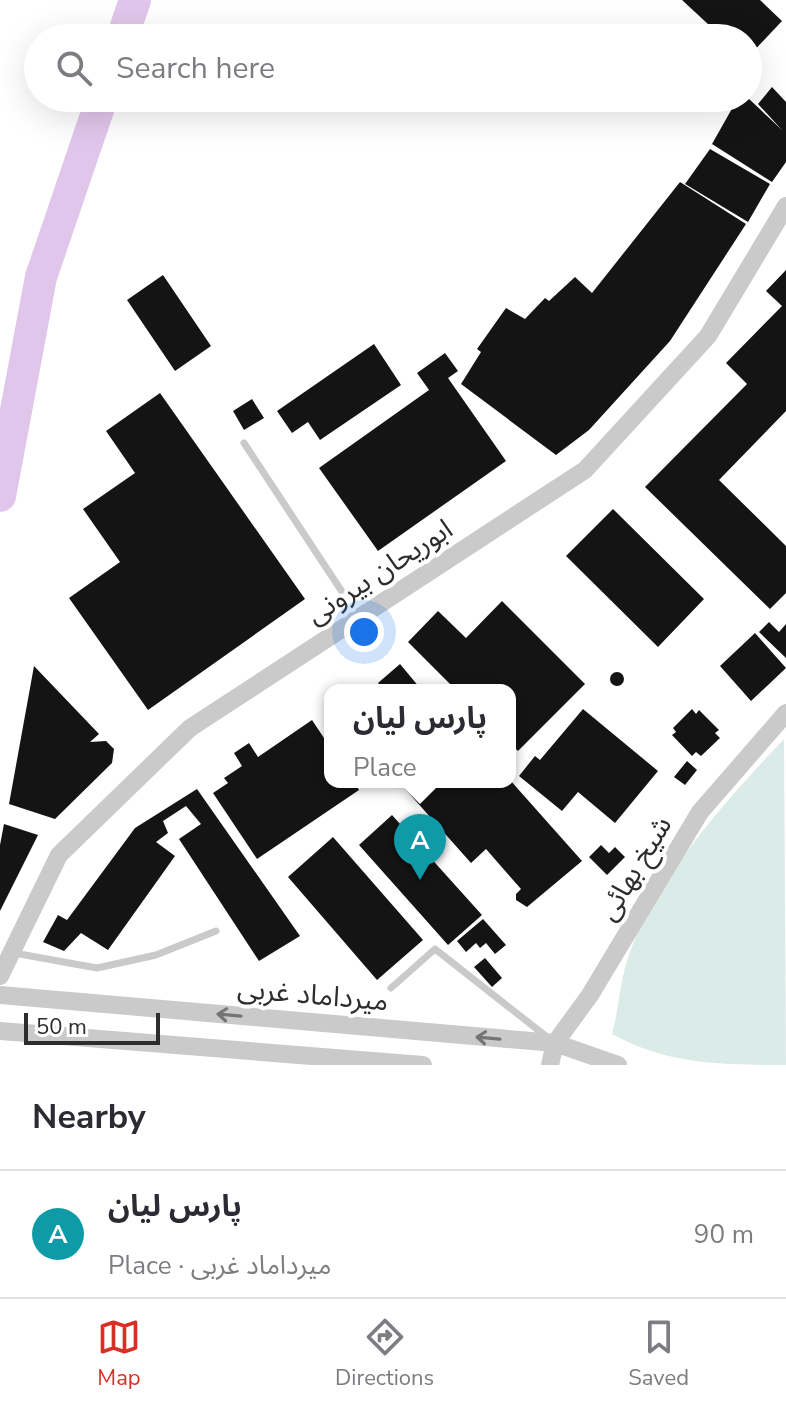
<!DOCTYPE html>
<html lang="en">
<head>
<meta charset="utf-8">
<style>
  :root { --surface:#fff; --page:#f2f2f3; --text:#2b2b33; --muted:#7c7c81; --line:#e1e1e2; --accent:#d93025 }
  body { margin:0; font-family:"Nunito Sans","Noto Sans Arabic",sans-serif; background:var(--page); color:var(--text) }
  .scale { position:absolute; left:24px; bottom:20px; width:136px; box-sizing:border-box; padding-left:8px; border:4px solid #2d2d2d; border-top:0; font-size:22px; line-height:28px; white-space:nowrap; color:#2d2d2d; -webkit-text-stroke:6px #fff; paint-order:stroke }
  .you { position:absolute; left:364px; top:632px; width:28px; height:28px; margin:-20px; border:6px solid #fff; border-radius:50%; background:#1a73e8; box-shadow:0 0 0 12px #1a73e833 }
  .badge { display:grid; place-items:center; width:52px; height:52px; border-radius:50%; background:var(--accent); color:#fff; font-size:26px; font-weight:700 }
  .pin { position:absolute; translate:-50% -66px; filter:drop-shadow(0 2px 4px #0008) }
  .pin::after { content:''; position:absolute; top:42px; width:28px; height:24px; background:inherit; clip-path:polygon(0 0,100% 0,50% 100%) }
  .popup { position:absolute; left:324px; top:684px; width:192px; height:104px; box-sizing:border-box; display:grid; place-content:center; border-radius:16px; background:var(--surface); filter:drop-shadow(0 2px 6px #0005); font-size:26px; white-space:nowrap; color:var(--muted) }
  .popup b { font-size:30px; color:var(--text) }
  .popup::after { content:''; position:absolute; left:50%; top:100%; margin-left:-16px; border:16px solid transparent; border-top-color:var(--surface) }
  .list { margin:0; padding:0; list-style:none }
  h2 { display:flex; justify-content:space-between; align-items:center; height:104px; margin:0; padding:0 32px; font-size:34px }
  h2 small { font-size:26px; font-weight:400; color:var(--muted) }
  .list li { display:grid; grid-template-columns:52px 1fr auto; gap:24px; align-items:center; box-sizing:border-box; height:128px; padding:0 32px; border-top:2px solid var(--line) }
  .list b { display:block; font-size:30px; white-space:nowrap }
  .list p { margin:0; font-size:26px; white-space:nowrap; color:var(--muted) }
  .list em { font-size:26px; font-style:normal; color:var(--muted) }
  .icon { flex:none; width:44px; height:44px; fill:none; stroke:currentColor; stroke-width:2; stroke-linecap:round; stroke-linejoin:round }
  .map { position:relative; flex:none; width:786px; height:1065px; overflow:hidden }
  .search { position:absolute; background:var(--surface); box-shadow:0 8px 32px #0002; left:24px; right:24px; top:24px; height:88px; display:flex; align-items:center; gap:20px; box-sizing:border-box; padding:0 28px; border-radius:44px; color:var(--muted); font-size:30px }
  .sheet { height:232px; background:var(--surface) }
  nav { display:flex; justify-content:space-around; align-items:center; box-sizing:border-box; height:112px; border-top:2px solid var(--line); background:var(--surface); font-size:22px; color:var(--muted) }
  nav a { display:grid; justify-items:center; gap:4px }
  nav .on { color:var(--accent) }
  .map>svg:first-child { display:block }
  .green { fill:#dbebe8 }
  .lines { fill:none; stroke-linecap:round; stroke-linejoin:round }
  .river { stroke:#e1c6eb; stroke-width:32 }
  .building { fill:#141414 }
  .service { stroke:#cacaca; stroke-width:7 }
  .tertiary { stroke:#cacaca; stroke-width:18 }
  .oneway { stroke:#747474 }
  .labels { text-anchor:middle; stroke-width:8; stroke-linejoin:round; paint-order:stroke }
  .street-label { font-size:28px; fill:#2d2d2d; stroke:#fff }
</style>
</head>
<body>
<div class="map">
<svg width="786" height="1065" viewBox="0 0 786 1065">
  <rect width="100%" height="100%" fill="#fff"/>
  <path class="green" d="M784,739l2,326c-63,0 -118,0 -174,-31 6,-21 7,-44 13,-66 22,-81 102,-169 159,-229z"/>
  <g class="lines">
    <path class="river" d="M122,38l13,-38
      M0,496l41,-219 61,-179"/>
  </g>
  <path class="building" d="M682,0h78l22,21 -34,36v-19h-25z
    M772,87l14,15v60l-14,20 -60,-38 26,-46h10l34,32 -24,-26z
    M710,149l60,35 -22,38 -63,-38z
    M680,182l66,42 -76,117 -81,89 -33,25 -95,-71 20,-32 -4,-3 29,-41 19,11 20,-21 4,3 26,-24 17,16z
    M786,270v141l-67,69 67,66v47l-16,16 -125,-122 102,-103 -21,-21 56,-57 -16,-15z
    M163,275l48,71 -36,25 -48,-71z
    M374,344l27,41 -81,55 -12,-18 -16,11 -15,-22z
    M445,353l13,18 -10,7 58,83 -128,90 -59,-83 110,-78 -12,-17z
    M160,393l145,206 -157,111 -79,-112 51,-36 -37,-53 52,-36 -29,-42z
    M252,399l12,19 -20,12 -11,-19z
    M613,509l91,90 -46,48 -92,-91z
    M502,601l83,83 -67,67 -8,-8v-53h-54l-48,-48 30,-31 28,27z
    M769,622l10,10 7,-8v34l-27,-26z
    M755,633l31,35 -35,33 -31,-35z
    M400,664l20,24 5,-4 6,6h-47l-6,-7z
    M34,666l65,68 -9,8 16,-1 8,8 -2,14 -57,56 -46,-15z
    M610 679a7 7 0 1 1 14 0a7 7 0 1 1-14 0Z
    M583,709l75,62 -43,52 -37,-31 -16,19 -43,-35 16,-20 5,4z
    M692,709l4,5 3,-4 20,20 -4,3 5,5 -19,18 -5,-4 -4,4 -20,-21 4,-3 -3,-4z
    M312,720l18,27v35h24l5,8 -102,69 -44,-66 15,-10 -4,-5 18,-12 -8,-13 15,-10 9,14z
    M687,761l10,9 -12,15 -11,-8z
    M510,780l72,81 -55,46 -11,-7v-6l5,-5 -35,-40 -15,14 -72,-81z
    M197,789l103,147 -41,25 -80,-122 22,-15 -15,-18 -23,15 5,12 -12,9 19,14 -67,94 -27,-17 -17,18 -21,-9 15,-27 9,5 68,-92z
    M392,815l90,100 -34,30 -89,-100z
    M4,824l34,11 -38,76v-66z
    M333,837l90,103 -46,40 -89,-103z
    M601,845l8,8 6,-6 10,10 -18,18 -18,-18z
    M483,919l23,26 -11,9 -9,-11 -6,5 -4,-5 -10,9 -9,-11z
    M485,958l17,20 -10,9 -18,-20z"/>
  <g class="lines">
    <path class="service" d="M244,443l114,173
      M14,953l83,15 59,-13 60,-24
      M391,988l44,-39 112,88"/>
    <path class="tertiary" d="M0,976l59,-121 131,-127 395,-258 123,-134 78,-130
      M0,995l555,48 63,22
      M0,1031l423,34
      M550,1065l5,-22 35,-48 110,-183 86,-99"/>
  </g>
  <defs><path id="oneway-shaft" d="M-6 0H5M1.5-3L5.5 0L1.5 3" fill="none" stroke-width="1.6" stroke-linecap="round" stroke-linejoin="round" transform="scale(2)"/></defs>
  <g class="oneway">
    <use href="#oneway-shaft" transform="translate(229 1015) rotate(-175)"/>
    <use href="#oneway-shaft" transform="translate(488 1038) rotate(-175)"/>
  </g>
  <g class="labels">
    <g class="street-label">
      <text transform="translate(379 571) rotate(-33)" y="10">ابوریحان بیرونی</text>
      <text transform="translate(634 868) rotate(-59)" y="10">شیخ بهائی</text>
      <text transform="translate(313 994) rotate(5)" y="10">میرداماد غربی</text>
    </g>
  </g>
</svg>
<div class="scale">50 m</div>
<div class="you"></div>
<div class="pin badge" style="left:420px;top:880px;background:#0f9aa8">A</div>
<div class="popup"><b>پارس لیان</b>Place</div>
<div class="search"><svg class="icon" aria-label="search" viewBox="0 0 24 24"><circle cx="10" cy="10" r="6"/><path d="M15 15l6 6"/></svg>Search here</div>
</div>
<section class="sheet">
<h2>Nearby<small></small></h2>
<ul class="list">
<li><span class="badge" style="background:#0f9aa8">A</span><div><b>پارس لیان</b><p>Place · میرداماد غربی</p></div><em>90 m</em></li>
</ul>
</section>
<nav>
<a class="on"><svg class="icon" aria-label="map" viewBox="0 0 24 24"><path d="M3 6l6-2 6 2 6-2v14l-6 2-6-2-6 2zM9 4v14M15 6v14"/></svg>Map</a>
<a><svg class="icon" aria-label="directions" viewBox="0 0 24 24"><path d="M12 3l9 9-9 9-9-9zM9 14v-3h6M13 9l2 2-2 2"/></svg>Directions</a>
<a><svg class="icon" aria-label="saved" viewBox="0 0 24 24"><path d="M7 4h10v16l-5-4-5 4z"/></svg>Saved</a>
</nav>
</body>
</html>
